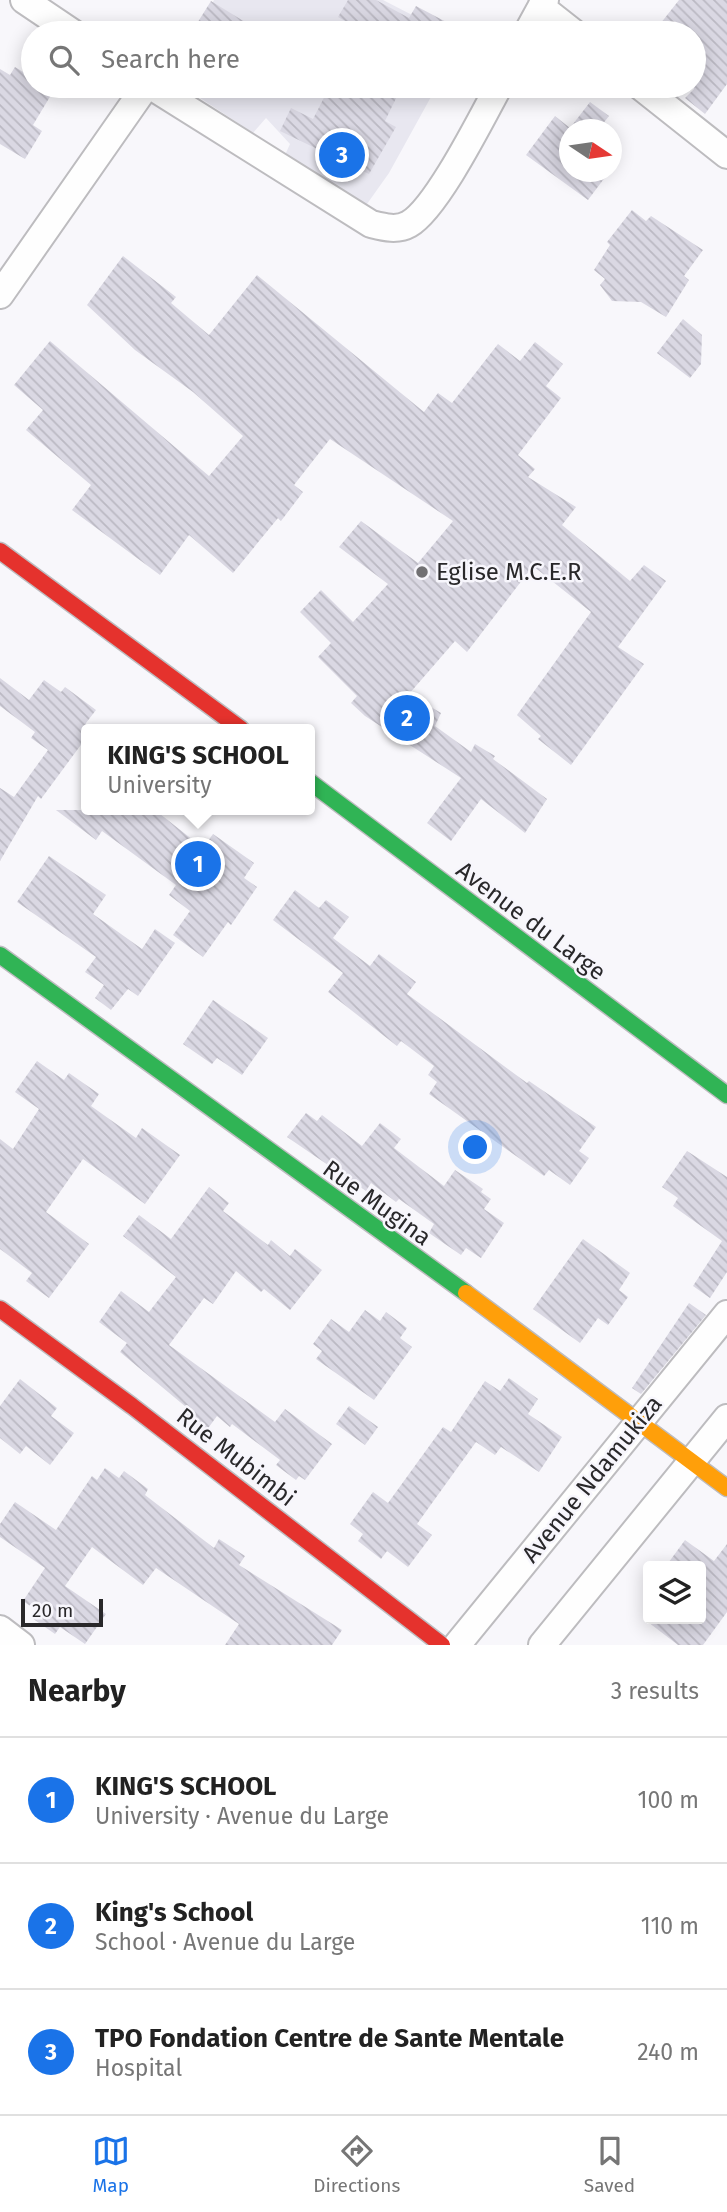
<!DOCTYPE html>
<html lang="en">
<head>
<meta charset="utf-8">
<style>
  :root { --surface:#fff; --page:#f6f6f6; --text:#222; --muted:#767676; --line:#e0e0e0; --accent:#1a73e8 }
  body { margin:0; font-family:"Fira Sans",sans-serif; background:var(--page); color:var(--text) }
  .controls { position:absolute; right:21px; bottom:21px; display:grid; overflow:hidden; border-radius:7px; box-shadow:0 4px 18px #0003 }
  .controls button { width:63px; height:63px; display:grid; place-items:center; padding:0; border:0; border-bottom:2px solid var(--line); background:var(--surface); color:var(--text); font:35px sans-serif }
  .compass { position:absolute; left:559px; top:119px; width:63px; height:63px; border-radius:50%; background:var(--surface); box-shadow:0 4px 18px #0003; rotate:103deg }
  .scale { position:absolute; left:21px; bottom:18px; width:82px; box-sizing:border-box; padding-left:7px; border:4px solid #29282a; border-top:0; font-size:19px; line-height:24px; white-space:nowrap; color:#29282a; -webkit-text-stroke:5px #f7f6fc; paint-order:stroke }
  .you { position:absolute; left:476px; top:1148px; width:24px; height:24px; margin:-18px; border:5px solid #fff; border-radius:50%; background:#1a73e8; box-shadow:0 0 0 10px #1a73e833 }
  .badge { display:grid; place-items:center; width:46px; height:46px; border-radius:50%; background:var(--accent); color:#fff; font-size:23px; font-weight:700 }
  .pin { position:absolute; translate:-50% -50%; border:4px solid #fff; box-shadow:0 2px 7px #0006 }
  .popup { position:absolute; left:81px; top:724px; width:234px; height:91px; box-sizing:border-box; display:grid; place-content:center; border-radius:7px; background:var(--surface); filter:drop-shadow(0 2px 5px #0005); font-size:23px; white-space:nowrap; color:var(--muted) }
  .popup b { font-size:26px; color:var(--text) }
  .popup::after { content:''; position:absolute; left:50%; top:100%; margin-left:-14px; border:14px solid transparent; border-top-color:var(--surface) }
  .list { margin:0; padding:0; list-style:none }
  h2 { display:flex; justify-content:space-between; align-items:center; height:91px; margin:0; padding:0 28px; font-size:30px }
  h2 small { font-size:23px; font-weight:400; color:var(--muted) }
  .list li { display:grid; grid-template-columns:46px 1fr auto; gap:21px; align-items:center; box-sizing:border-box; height:126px; padding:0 28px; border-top:2px solid var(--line) }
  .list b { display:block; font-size:26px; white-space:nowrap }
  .list p { margin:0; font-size:23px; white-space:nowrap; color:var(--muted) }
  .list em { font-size:23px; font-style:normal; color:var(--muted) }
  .icon { flex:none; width:38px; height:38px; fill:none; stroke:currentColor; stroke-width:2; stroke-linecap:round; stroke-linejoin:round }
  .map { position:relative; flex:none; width:727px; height:1645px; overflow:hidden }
  .search { position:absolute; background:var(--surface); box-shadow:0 4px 18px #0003; left:21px; right:21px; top:21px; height:77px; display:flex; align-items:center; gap:18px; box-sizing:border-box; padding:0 24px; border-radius:38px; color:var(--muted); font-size:26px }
  .sheet { height:469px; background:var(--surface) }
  nav { display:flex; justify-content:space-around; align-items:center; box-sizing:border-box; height:98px; border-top:2px solid var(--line); background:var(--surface); font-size:19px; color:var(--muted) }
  nav a { display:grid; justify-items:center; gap:4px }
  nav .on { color:var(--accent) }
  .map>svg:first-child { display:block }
  .built { fill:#e8e7f0 }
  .building { fill:url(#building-back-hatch) }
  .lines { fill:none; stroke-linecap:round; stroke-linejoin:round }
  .street-casing { stroke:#bdbcbf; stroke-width:30 }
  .fast-casing { stroke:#bdbcbf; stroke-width:19 }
  .slow-casing { stroke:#bdbcbf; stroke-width:19 }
  .jam-casing { stroke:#bdbcbf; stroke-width:19 }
  .street { stroke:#fefefe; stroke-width:26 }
  .fast { stroke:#30b455; stroke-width:16 }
  .slow { stroke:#ff9f0a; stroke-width:16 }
  .jam { stroke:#e5322d; stroke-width:16 }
  .poi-dot { fill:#717073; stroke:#f7f6fc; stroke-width:2.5 }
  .labels { text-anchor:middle; stroke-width:5; stroke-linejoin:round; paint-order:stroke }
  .poi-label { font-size:24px; fill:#29282a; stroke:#f7f6fc; text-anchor:start }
  .street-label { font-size:24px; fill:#29282a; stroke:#f7f6fc }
</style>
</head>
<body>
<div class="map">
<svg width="727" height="1645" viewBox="0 0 727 1645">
  <defs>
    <pattern id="building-back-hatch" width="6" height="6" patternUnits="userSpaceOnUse" patternTransform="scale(1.75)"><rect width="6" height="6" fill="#dad8e3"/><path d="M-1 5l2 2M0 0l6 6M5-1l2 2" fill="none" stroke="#bbb9c3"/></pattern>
  </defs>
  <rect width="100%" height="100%" fill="#f8f7fb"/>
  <path class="built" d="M214,0h169l64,33h-251z
    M182,86h255l-48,87 -27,38 -82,-45 10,-22 -24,-26 -13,15z"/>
  <path class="building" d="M348,0h28l33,18 7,-12 51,27h-117l4,-7 -16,-9z
    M679,0h48v84l-22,30 -20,-16 9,-9v-56h-41z
    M211,1l52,32h-72z
    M15,67l18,11v8h14l7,4 -21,35 9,6 -17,28 -25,-15v-75l10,6z
    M330,86h72l-17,35 11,6 -27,47 -89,-43 11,-23 22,11z
    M590,102l19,14 -11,14h-28v42h39l-21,28 -62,-45 29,-39 15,12z
    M632,210l14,11 5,-5 52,34 -19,26 5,4 -23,37 -25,-15 -29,-1 -12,-16 5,-6 -11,-9 16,-25 -3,-3z
    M123,256l53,41 -5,6 38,32 48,-60 167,137 14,-19 14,10 46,-59 22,17 15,-19 28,22 -17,22 15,12 -43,57 17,14 -7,8 48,30 -14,18 68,56 14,-16 22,16 -48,66 26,17 -73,101 -33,-26 3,-3 -24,-21 74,-103 -58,-46 -66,86 -12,-11 -46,53 32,19 -6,13 36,26 4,-8 20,12 -2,3 54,40 -22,34 -44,-34 -30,42 -24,-18 34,-45 -96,-62 -14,-13 6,-7 -39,-39 13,-14 -31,-31 21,-22 32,32 35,-38 -49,-37 22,-26 57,42 35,-42 -123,-82 -36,46 9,7 -22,29 -3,-3 -45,55 -44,-38 -29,40 -88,-65 19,-25 -65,-55 17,-20 -29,-25 36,-44 159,135 34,-40 -50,-44 -58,-42 -48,-45z
    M683,319l19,16 -1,29 -11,14 -33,-25z
    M0,678l29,22 15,-20 17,12 4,-5 31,23 -10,13v15l-45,61 -3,-3 -38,65v-73l14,9 34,-47 -17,-12 4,-6 -35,-26z
    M56,810h99l48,38 10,-14 41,29 -10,15 13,9 -26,38 -3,-3 -25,35 -30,-22 17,-24 -21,-16 7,-10 -74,-54 -6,9z
    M49,856l57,39 -13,19 49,35 13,-20 20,14 -37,53 -10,-7 -17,21 -16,-12 9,-13 -19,-13 11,-15 -79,-55z
    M295,890l24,18 7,-8 23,17 -16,21 37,28 9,-12 37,28 -9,12 120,89 2,-2 67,46 -17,24 10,7 -19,27 -21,-15 -5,6 -115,-82 8,-12 -9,-7 6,-9 -33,-25 -4,5 -69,-54 15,-19 -70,-53z
    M213,1000l55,38 -26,37 -25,-17 -5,6 -29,-20z
    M37,1061l27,19 5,-7 30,21 -8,12 45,32 6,-10 38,27 -35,49 -62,-45 -37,53 43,32 -40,54 -23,-17 6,-8 -32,-24v-110l13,10 26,-40 -24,-17z
    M306,1113l11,8 5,-6 40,31 18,-23 21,16 -7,9 50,38 11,-16 28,19 -2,3 10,7 -7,10 20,14 -23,35 -15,-10 -5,7 -32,-22 5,-9 -35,-25 -3,3 -25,-19 -5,8 -79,-54z
    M687,1151l40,26v95l-17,26 -17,-12 29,-45 -49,-35 5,-8 -16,-11z
    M209,1187l20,16 -6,8 45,34 3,-5 19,16 5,-7 27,21 -32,40 -26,-21 -3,3 -25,-21 -23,33 -9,-6 -35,47 106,77 10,-13 47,35 -27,36 -6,-4 -3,4 -20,-15 4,-5 -48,-36 -2,3 -13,-11 -11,15 -25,-18 5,-6 -66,-55 7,-9 -28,-21 22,-31 28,21 27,-35 -53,-41 16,-21 32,24z
    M583,1239l47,34 -11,17 9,7 -20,28 -10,-7 -18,25 -47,-34z
    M689,1303l17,12 -65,79 -9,-6z
    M365,1310l15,11 6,-9 21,16 -7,10 12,9 -38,53 -58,-41 6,-8 -9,-7 18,-25 18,13z
    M509,1378l29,21 -10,15 34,23 -23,35 -38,-25 -6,8 -19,-13 -59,82 15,11 -24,32 -21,-16 -6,8 -23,-18 5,-7 -13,-10 23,-32 15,11 55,-76 8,5 34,-51 15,10z
    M20,1379l37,29 -6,8 23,17 -24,32 -24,-19 -6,8 -20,-16v-32z
    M349,1406l29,21 -13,18 -29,-21z
    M105,1468l14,10 5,-7 24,18 -3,6 69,53 5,-9 26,17 -6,9 103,65 -10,15h-107l14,-21 -83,-56 -13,17 -51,-38 -27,39 41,28 -21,30 -25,-17 -5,7 -23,-16 5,-7 -14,-10 22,-33 -45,-31v-13l15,-22 41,28 36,-54 5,4z
    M685,1540l29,21 13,-17v68l-24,33h-25l-34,-26h57v-53h-35z"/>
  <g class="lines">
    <defs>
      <path id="street" d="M24,0l49,33
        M541,7l33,26
        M527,33l18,-33
        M151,86l220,138c12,3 26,7 38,0 28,-16 73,-107 90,-138
        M640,86l87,69
        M0,295l146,-209
        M0,1629l21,16
        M457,1645l270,-331
        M542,1645l185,-227"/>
      <path id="fast" d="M310,782l417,313
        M0,955l466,338"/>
      <path id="slow" d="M466,1293l261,195"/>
      <path id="jam" d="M0,551l241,178
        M0,1309l132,97 310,239"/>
    </defs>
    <use href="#street" class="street-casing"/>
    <use href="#fast" class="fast-casing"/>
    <use href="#slow" class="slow-casing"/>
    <use href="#jam" class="jam-casing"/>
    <use href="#street" class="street"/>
    <use href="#fast" class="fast"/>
    <use href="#slow" class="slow"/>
    <use href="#jam" class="jam"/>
  </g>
  <circle class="poi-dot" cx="422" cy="572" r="7"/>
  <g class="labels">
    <g class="poi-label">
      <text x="436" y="580">Eglise M.C.E.R</text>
    </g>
    <g class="street-label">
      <text transform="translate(531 921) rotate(37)" y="8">Avenue du Large</text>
      <text transform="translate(377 1203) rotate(36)" y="8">Rue Mugina</text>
      <text transform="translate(236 1457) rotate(38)" y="8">Rue Mubimbi</text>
      <text transform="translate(592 1479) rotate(-51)" y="8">Avenue Ndamukiza</text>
    </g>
  </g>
</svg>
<div class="controls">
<button><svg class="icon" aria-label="layers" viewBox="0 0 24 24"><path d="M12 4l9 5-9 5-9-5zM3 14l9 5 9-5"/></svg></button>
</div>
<svg class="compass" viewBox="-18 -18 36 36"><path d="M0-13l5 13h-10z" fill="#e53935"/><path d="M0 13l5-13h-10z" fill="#767676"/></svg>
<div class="scale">20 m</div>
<div class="you"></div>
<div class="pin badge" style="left:198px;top:864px">1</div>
<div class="popup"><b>KING'S SCHOOL</b>University</div>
<div class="pin badge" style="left:407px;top:718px">2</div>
<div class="pin badge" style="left:342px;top:155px">3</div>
<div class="search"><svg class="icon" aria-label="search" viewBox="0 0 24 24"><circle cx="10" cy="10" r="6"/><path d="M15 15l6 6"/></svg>Search here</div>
</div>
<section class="sheet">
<h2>Nearby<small>3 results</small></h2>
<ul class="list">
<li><span class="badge">1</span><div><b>KING'S SCHOOL</b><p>University · Avenue du Large</p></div><em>100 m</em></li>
<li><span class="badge">2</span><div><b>King's School</b><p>School · Avenue du Large</p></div><em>110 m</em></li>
<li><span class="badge">3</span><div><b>TPO Fondation Centre de Sante Mentale</b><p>Hospital</p></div><em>240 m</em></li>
</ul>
</section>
<nav>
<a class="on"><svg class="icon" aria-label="map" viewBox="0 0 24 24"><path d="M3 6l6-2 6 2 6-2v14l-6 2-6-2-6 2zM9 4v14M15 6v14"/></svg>Map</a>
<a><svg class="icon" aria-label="directions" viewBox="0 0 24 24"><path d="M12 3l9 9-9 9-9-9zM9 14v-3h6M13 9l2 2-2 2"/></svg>Directions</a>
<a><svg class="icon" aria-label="saved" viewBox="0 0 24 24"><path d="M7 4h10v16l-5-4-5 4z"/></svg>Saved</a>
</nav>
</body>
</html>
